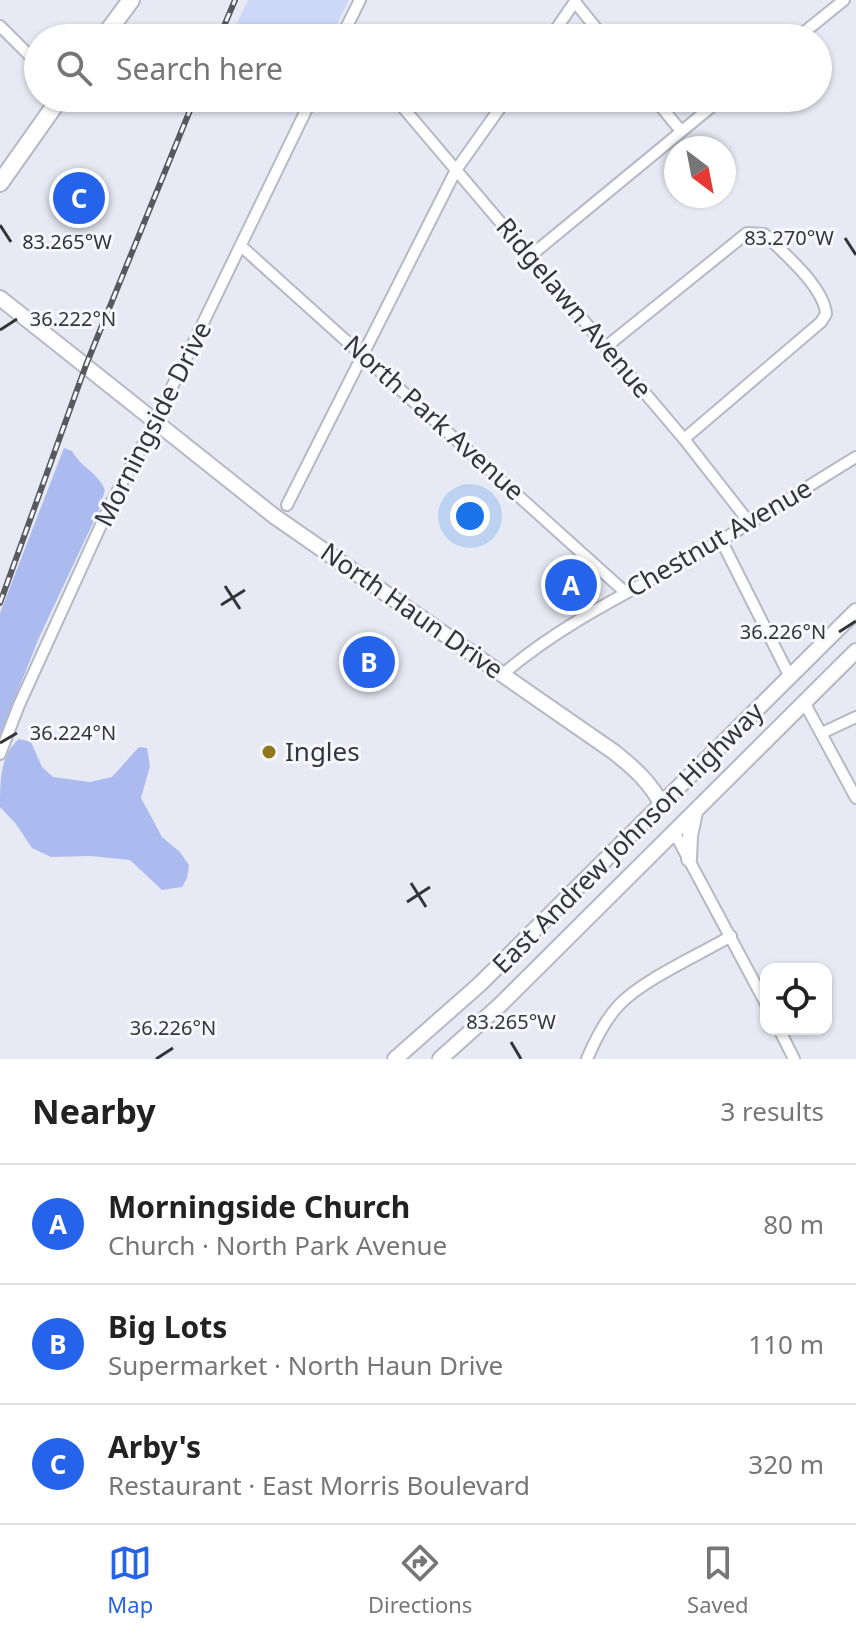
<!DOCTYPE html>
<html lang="en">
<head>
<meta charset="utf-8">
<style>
  :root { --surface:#fff; --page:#f2f2f2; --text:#222; --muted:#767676; --line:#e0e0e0; --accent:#2563eb }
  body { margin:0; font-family:"Noto Sans",sans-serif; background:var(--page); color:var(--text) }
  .controls { position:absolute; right:24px; bottom:24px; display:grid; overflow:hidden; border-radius:16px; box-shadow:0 2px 6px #0004 }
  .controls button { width:72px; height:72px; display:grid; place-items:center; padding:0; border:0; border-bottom:2px solid var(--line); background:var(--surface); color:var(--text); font:40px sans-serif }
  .compass { position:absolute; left:664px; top:136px; width:72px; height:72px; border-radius:50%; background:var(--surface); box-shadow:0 2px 6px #0004; rotate:148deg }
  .you { position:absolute; left:470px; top:516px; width:28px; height:28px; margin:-20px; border:6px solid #fff; border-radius:50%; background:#1a73e8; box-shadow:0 0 0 12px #1a73e833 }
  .badge { display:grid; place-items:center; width:52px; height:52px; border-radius:50%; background:var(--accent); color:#fff; font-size:26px; font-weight:700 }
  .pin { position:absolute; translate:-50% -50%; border:4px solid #fff; box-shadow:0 2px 8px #0006 }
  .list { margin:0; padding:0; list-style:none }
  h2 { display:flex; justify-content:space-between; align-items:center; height:104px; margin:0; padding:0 32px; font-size:34px }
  h2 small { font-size:26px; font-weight:400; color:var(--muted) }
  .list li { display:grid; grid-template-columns:52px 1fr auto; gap:24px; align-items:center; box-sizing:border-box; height:120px; padding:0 32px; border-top:2px solid var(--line) }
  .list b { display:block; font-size:30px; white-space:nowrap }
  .list p { margin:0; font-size:26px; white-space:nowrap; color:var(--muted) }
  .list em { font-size:26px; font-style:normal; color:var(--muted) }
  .icon { flex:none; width:44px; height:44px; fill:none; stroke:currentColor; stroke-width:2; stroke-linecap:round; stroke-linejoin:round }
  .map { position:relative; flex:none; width:856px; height:1059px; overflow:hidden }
  .search { position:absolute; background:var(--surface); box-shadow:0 2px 6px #0004; left:24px; right:24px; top:24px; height:88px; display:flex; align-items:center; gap:20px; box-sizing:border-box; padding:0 28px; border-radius:44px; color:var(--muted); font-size:30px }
  .sheet { height:464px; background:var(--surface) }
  nav { display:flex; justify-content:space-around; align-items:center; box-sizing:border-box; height:112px; border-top:2px solid var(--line); background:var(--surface); font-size:22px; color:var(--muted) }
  nav a { display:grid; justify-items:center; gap:4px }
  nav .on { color:var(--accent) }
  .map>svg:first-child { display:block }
  .green { fill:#cdd7f8 }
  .forest { fill:#acbbef }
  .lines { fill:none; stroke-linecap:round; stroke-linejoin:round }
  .minor-casing { stroke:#b6b9c3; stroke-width:14 }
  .tertiary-casing { stroke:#b6b9c3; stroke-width:18 }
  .secondary-casing { stroke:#b6b9c3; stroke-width:18 }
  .primary-casing { stroke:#b6b9c3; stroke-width:20 }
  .minor { stroke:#fff; stroke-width:10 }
  .tertiary { stroke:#fff; stroke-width:14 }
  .secondary { stroke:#fff; stroke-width:14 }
  .primary { stroke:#fff; stroke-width:16 }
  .rail-casing { stroke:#58595e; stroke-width:6 }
  .rail { stroke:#f6f8fe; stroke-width:3; stroke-dasharray:9; stroke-linecap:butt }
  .ticks { fill:none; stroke:#343539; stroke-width:3 }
  .poi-dot { fill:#91781e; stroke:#f6f8fe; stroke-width:3 }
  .labels { text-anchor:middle; stroke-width:6; stroke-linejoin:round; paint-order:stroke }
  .street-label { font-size:26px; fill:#343539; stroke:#f6f8fe }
  .poi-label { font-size:26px; fill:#343539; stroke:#f6f8fe; text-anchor:start }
  .ticks-label { font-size:20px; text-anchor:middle; fill:#343539; stroke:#f6f8fe; stroke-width:6; stroke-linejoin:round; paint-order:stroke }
</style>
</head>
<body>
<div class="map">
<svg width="856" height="1059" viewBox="0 0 856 1059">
  <rect width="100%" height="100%" fill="#e7eaf4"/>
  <path class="green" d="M248,0h101l-19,38h-63l-30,-15z"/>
  <path class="forest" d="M64,448l8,3c12,20 23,18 33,39l-6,20 -61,130 -38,96v-123z
    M19,739l12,3 11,25 11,10 37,5 22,-5 27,-30 8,1 3,18 -9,32 21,39 18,15 9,13 -2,13 -5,9 -20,3 -32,-30 -40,-4 -39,1 -19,-9 -16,-24 -16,-17c0,-25 0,-52 19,-68z"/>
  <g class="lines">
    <defs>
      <path id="minor" d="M575,2l29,36
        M0,26l38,38
        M341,38l19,-38
        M550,38l26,-38
        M797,38l47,-38
        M395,98l289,341 65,83
        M654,98l27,33
        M241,246l384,346
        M529,257l193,-159
        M607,346l140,-113 17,1c19,18 60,53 62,80l-5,8 -137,117
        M287,505l169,-335 51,-72
        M721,540l69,137
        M503,674c56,-48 122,-80 186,-115 57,-32 111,-68 167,-102
        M804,702l52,96
        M822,733l34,-16
        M0,754l19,-49 92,-202 44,-81 157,-324
        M674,832l92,172
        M779,1029l15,30
        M587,1059c8,-19 18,-39 32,-54 25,-26 80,-50 112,-69"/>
      <path id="tertiary" d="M0,298l274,218 340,236c20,16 36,30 48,53"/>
      <path id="secondary" d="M689,859l1,-23 5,-24
        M395,1059l85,-75 376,-373
        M440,1059l60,-54 356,-354"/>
      <path id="primary" d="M103,38l28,-38
        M0,183l60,-85"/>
    </defs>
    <use href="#minor" class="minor-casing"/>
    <use href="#tertiary" class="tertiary-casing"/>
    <use href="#secondary" class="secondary-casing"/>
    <use href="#primary" class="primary-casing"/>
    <use href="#minor" class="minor"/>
    <use href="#tertiary" class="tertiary"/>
    <use href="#secondary" class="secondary"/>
    <use href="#primary" class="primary"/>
    <defs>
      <path id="rail" d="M219,38l16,-38
        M0,603l86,-238 109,-267"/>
    </defs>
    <use href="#rail" class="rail-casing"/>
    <use href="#rail" class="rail"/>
  </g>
  <path class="ticks" d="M0,225l11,17M845,238l11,17M0,330l17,-11M225,586l15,23M221,605l24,-15M839,632l17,-11M0,743l17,-10M411,883l15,24M407,902l23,-15M511,1042l10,17M156,1059l17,-11"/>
  <circle class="poi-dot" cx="269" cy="752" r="8"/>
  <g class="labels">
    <g class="street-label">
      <text transform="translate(574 308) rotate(50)" y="9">Ridgelawn Avenue</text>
      <text transform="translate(434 418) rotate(42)" y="9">North Park Avenue</text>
      <text transform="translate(153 424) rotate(-63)" y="9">Morningside Drive</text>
      <text transform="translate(719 538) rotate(-30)" y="9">Chestnut Avenue</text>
      <text transform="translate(412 611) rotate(35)" y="9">North Haun Drive</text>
      <text transform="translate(628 838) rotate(-45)" y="9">East Andrew Johnson Highway</text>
    </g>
    <g class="poi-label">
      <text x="285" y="761">Ingles</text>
    </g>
  </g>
  <g class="ticks-label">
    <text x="789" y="245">83.270°W</text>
    <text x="67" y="249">83.265°W</text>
    <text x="73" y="326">36.222°N</text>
    <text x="783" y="639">36.226°N</text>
    <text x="73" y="740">36.224°N</text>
    <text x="511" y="1029">83.265°W</text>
    <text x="173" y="1035">36.226°N</text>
  </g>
</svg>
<div class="controls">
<button><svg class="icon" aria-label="locate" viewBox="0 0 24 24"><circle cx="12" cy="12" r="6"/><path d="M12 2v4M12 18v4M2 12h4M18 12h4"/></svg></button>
</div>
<svg class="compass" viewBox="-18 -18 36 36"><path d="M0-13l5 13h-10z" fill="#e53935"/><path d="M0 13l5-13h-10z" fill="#767676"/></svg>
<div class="you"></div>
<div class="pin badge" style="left:571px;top:585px">A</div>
<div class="pin badge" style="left:369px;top:662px">B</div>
<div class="pin badge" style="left:79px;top:198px">C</div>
<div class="search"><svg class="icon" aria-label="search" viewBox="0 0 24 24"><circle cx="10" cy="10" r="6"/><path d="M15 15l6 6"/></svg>Search here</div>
</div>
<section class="sheet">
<h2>Nearby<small>3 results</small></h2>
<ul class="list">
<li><span class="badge">A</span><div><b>Morningside Church</b><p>Church · North Park Avenue</p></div><em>80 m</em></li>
<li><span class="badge">B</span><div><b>Big Lots</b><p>Supermarket · North Haun Drive</p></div><em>110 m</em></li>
<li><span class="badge">C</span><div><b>Arby's</b><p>Restaurant · East Morris Boulevard</p></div><em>320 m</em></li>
</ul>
</section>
<nav>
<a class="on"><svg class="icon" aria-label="map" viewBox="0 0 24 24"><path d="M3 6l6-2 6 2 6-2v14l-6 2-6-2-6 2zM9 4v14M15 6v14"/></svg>Map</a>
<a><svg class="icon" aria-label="directions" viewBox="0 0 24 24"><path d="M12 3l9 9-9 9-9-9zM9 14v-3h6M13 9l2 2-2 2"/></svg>Directions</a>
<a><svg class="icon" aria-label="saved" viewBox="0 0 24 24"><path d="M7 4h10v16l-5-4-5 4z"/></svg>Saved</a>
</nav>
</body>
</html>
